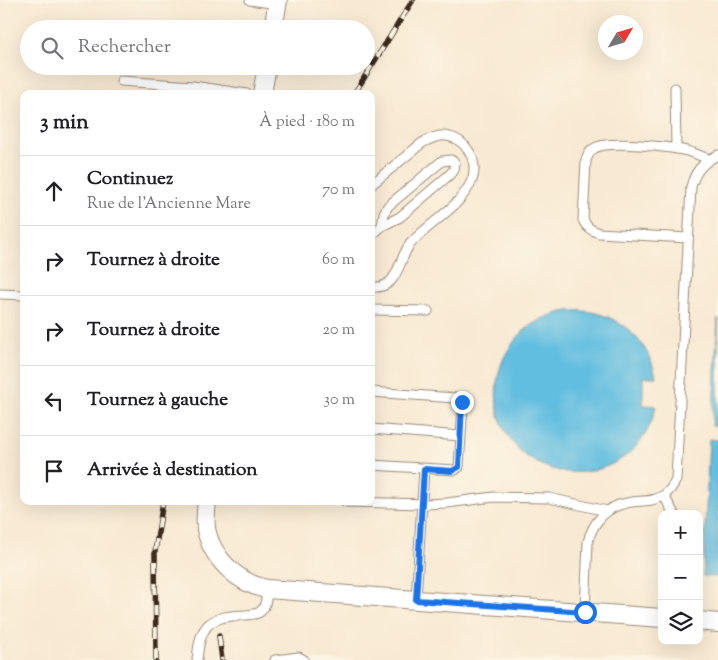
<!DOCTYPE html>
<html lang="fr">
<head>
<meta charset="utf-8">
<style>
  :root { --surface:#fff; --page:#f6f6f6; --text:#202124; --muted:#757577; --line:#e0e0e0 }
  body { margin:0; font-family:"Sorts Mill Goudy",serif; background:var(--page); color:var(--text) }
  .controls { position:absolute; right:15px; bottom:15px; display:grid; overflow:hidden; border-radius:10px; box-shadow:0 5px 20px #0002 }
  .controls button { width:45px; height:45px; display:grid; place-items:center; padding:0; border:0; border-bottom:1px solid var(--line); background:var(--surface); color:var(--text); font:25px sans-serif }
  .compass { position:absolute; left:598px; top:15px; width:45px; height:45px; border-radius:50%; background:var(--surface); box-shadow:0 5px 20px #0002; rotate:52deg }
  .stop { position:absolute; width:15px; height:15px; margin:-11px; border:4px solid #1a73e8; border-radius:50%; background:#fff }
  .stop.end { background:#1a73e8; border-color:#fff; box-shadow:0 1px 5px #0008 }
  .list { margin:0; padding:0; list-style:none }
  h2 { display:flex; justify-content:space-between; align-items:center; height:65px; margin:0; padding:0 20px; font-size:21px }
  h2 small { font-size:16px; font-weight:400; color:var(--muted) }
  .list li { display:grid; grid-template-columns:32px 1fr auto; gap:15px; align-items:center; box-sizing:border-box; height:70px; padding:0 20px; border-top:1px solid var(--line) }
  .list b { display:block; font-size:19px; white-space:nowrap }
  .list p { margin:0; font-size:16px; white-space:nowrap; color:var(--muted) }
  .list em { font-size:16px; font-style:normal; color:var(--muted) }
  .icon { flex:none; width:28px; height:28px; fill:none; stroke:currentColor; stroke-width:2; stroke-linecap:round; stroke-linejoin:round }
  .map { position:relative; flex:none; width:718px; height:660px; overflow:hidden }
  .search { position:absolute; background:var(--surface); box-shadow:0 5px 20px #0002; left:20px; top:20px; width:355px; height:55px; display:flex; align-items:center; gap:12px; box-sizing:border-box; padding:0 18px; border-radius:28px; color:var(--muted); font-size:19px }
  .panel { position:absolute; background:var(--surface); box-shadow:0 5px 20px #0002; left:20px; top:90px; width:355px; height:415px; border-radius:10px }
  .map>svg:first-child { display:block }
  .water { fill:#62bee0; stroke:#4e747f }
  .lines { fill:none; stroke-linecap:round; stroke-linejoin:round }
  .lane-casing { stroke:#9a8a78; stroke-width:11 }
  .street-casing { stroke:#9a8a78; stroke-width:20 }
  .lane { stroke:#fff; stroke-width:9 }
  .street { stroke:#fff; stroke-width:18 }
  .rail-casing { stroke:#3b2a1e; stroke-width:5.5 }
  .rail { stroke:#fcf5e5; stroke-width:4; stroke-dasharray:11; stroke-linecap:butt }
  .route { stroke:#1a73e8; stroke-width:6 }
</style>
</head>
<body>
<div class="map">
<svg width="718" height="660" viewBox="0 0 718 660">
  <rect width="100%" height="100%" fill="#fcf5e5"/>
  <filter id="ink" filterUnits="userSpaceOnUse"><feTurbulence type="fractalNoise" baseFrequency=".02" numOctaves="2"/><feDisplacementMap in="SourceGraphic" scale="10" xChannelSelector="R" yChannelSelector="G"/><feConvolveMatrix kernelMatrix="1 2 1 2 8 2 1 2 1" color-interpolation-filters="sRGB"/></filter>
  <filter id="wash" filterUnits="userSpaceOnUse"><feTurbulence type="fractalNoise" baseFrequency=".0096" numOctaves="4" result="noise"/><feDisplacementMap in="SourceGraphic" scale="20" xChannelSelector="R" yChannelSelector="G"/><feGaussianBlur stdDeviation="1.12" result="paint"/><feColorMatrix in="noise" values="0 0 0 0 0 0 0 0 0 0 0 0 0 0 0 0 0 1.4 0 .05"/><feComposite in="paint" operator="in"/></filter>
  <g filter="url(#wash)">
    <rect width="100%" height="100%" fill="#f8e9d2"/>
    <path class="water" d="M567,311c43,-4 80,23 89,66h-13v28l13,1c-5,25 -20,47 -44,58 -16,8 -34,10 -52,7 -89,-19 -83,-145 7,-160z
      M718,318v108h-6z
      M709,439l9,1v137l-15,-1z"/>
  </g>
  <g filter="url(#ink)">
    <g class="lines">
      <defs>
        <path id="lane" d="M250,0l28,4
          M121,81l72,5 54,8
          M675,88l1,61
          M371,185l51,-42c6,-3 11,-6 18,-7 23,-2 40,23 32,44 -11,27 -42,42 -61,63 -14,16 -11,47 -40,44
          M371,236l11,-10 18,-9 48,-41 6,-6 1,-7 -4,-3 -9,1 -54,45 -4,7 -2,13
          M688,238l-89,-5c-8,-3 -12,-5 -16,-13l3,-60c2,-5 4,-10 9,-12 13,-8 76,-1 92,3 8,2 15,6 22,8
          M0,294l24,1
          M371,310l57,1
          M371,392l84,6 5,1 3,6 -4,62 -4,3 -84,-5
          M371,429l90,7
          M664,496l10,18
          M346,502l80,2 21,-1 47,-6 55,1 58,13
          M416,600l8,-131
          M585,612l3,-70c4,-19 19,-36 39,-39 12,-3 26,0 37,-8 6,-4 9,-9 12,-15l15,-293c4,-16 12,-25 27,-32
          M197,660c3,-37 13,-44 49,-45 5,-1 11,0 15,-4 6,-6 5,-15 6,-22
          M275,660l24,-3 5,3"/>
        <path id="street" d="M273,29l5,-29
          M262,94l5,-28
          M207,501c-1,9 -2,19 -1,28 6,29 31,54 61,60l395,29
          M699,621l19,2"/>
      </defs>
      <use href="#lane" class="lane-casing"/>
      <use href="#street" class="street-casing"/>
      <use href="#lane" class="lane"/>
      <use href="#street" class="street"/>
      <defs>
        <path id="rail" d="M354,94l59,-94
          M219,636l3,24
          M156,660l-1,-108 8,-51"/>
      </defs>
      <use href="#rail" class="rail-casing"/>
      <use href="#rail" class="rail"/>
    </g>
  </g>
  <g class="lines" filter="url(#ink)">
    <path class="route" d="M462,402l-3,65 -7,4 -28,-2 -8,131 169,12"/>
  </g>
</svg>
<div class="controls">
<button>+</button>
<button>−</button>
<button><svg class="icon" aria-label="layers" viewBox="0 0 24 24"><path d="M12 4l9 5-9 5-9-5zM3 14l9 5 9-5"/></svg></button>
</div>
<svg class="compass" viewBox="-18 -18 36 36"><path d="M0-13l5 13h-10z" fill="#e53935"/><path d="M0 13l5-13h-10z" fill="#757577"/></svg>
<div class="stop" style="left:585px;top:612px"></div>
<div class="stop end" style="left:462px;top:402px"></div>
<div class="search"><svg class="icon" aria-label="search" viewBox="0 0 24 24"><circle cx="10" cy="10" r="6"/><path d="M15 15l6 6"/></svg>Rechercher</div>
<section class="panel">
<h2>3 min<small>À pied · 180 m</small></h2>
<ul class="list">
<li><svg class="icon" aria-label="ahead" viewBox="0 0 24 24"><path d="M12 20V5M6 11l6-6 6 6"/></svg><div><b>Continuez</b><p>Rue de l'Ancienne Mare</p></div><em>70 m</em></li>
<li><svg class="icon" aria-label="right" viewBox="0 0 24 24"><path d="M7 20v-9h11M14 6l5 5-5 5"/></svg><div><b>Tournez à droite</b></div><em>60 m</em></li>
<li><svg class="icon" aria-label="right" viewBox="0 0 24 24"><path d="M7 20v-9h11M14 6l5 5-5 5"/></svg><div><b>Tournez à droite</b></div><em>20 m</em></li>
<li><svg class="icon" aria-label="left" viewBox="0 0 24 24"><path d="M17 20v-9H6M10 6l-5 5 5 5"/></svg><div><b>Tournez à gauche</b></div><em>30 m</em></li>
<li><svg class="icon" aria-label="arrive" viewBox="0 0 24 24"><path d="M6 21V4h12l-3 4 3 4H6"/></svg><div><b>Arrivée à destination</b></div></li>
</ul>
</section>
</div>
</body>
</html>
